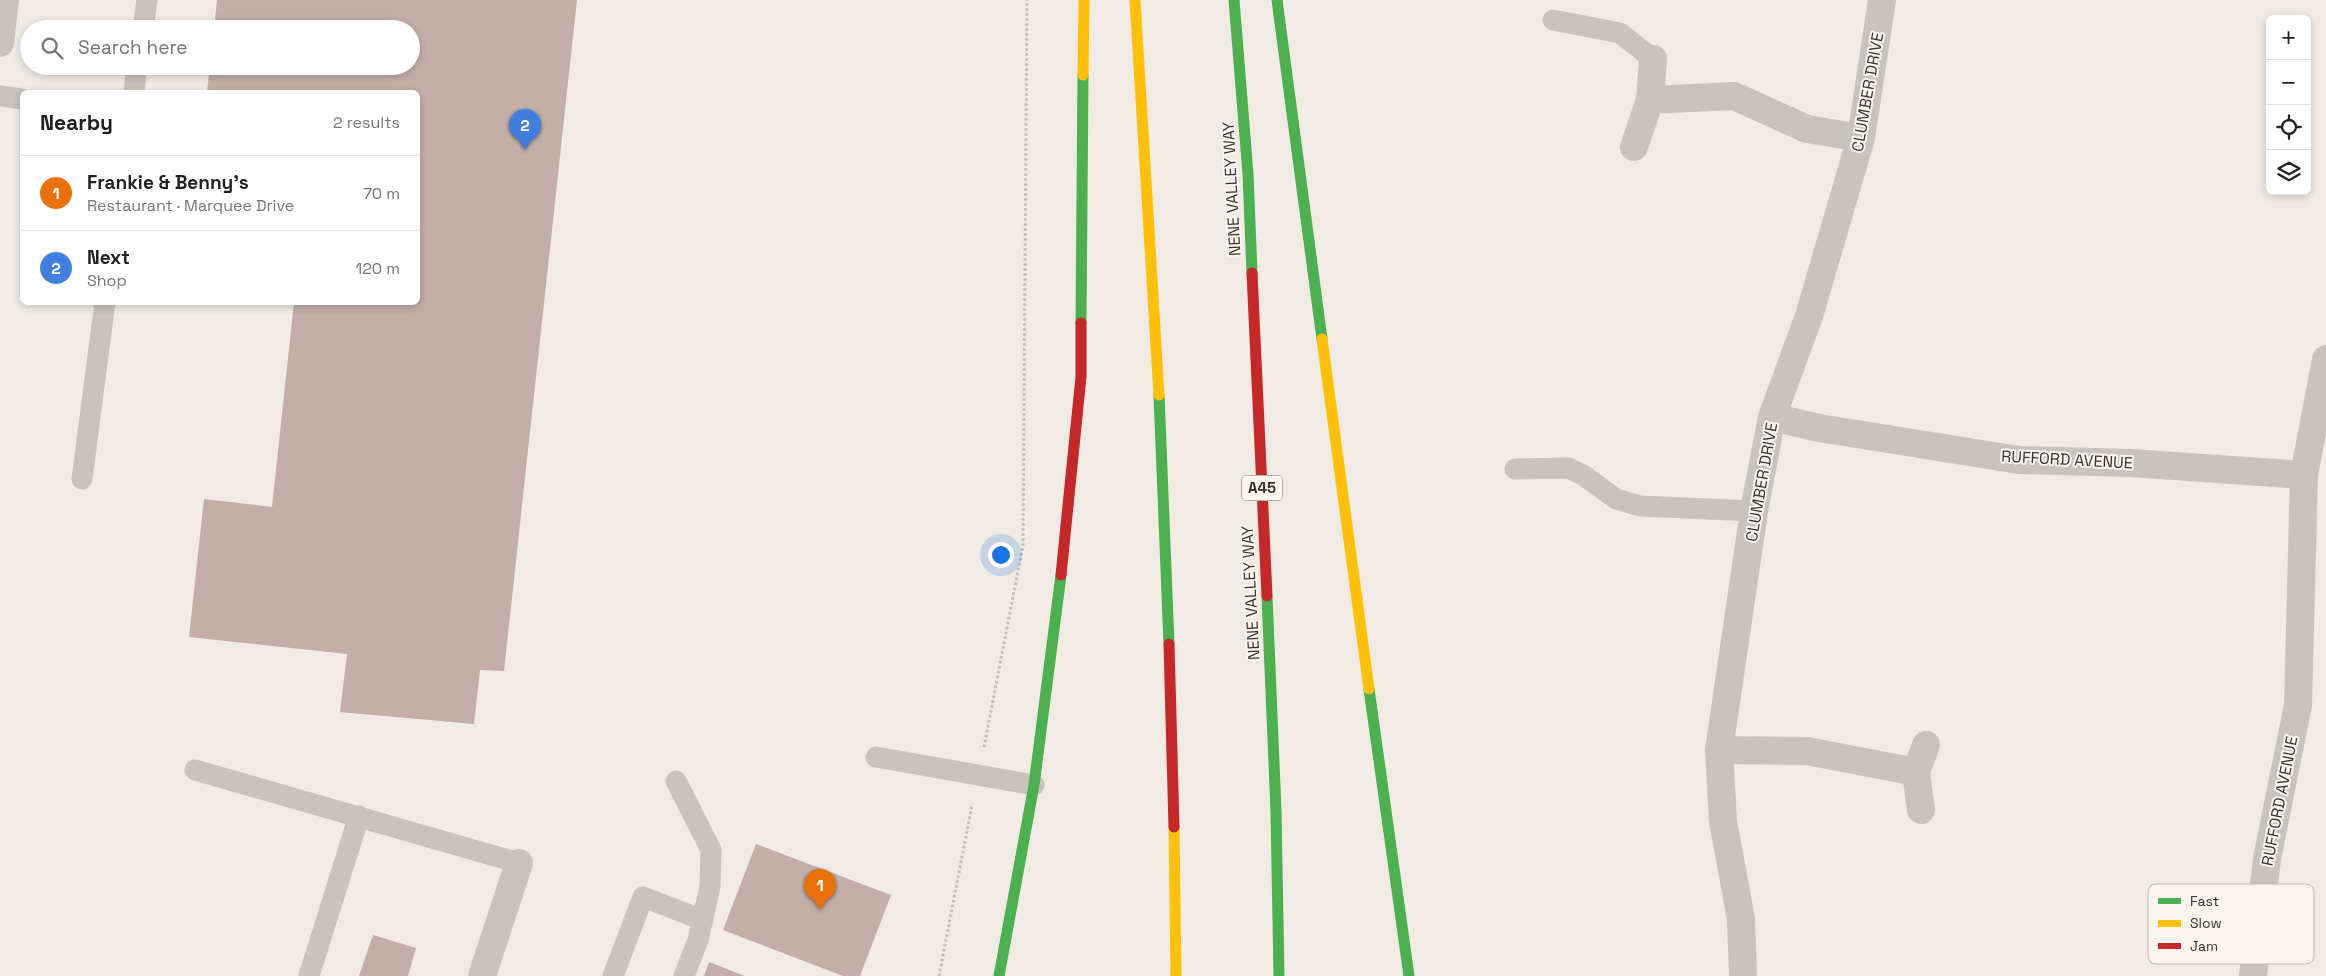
<!DOCTYPE html>
<html lang="en">
<head>
<meta charset="utf-8">
<style>
  :root { --surface:#fff; --page:#f6f6f6; --text:#202124; --muted:#757577; --line:#e0e0e0; --accent:#b45309 }
  body { margin:0; font-family:"Space Grotesk",sans-serif; background:var(--page); color:var(--text) }
  .controls { position:absolute; right:15px; top:15px; display:grid; overflow:hidden; border-radius:8px; box-shadow:0 2px 8px #0003 }
  .controls button { width:45px; height:45px; display:grid; place-items:center; padding:0; border:0; border-bottom:1px solid var(--line); background:var(--surface); color:var(--text); font:25px sans-serif }
  .you { position:absolute; left:1000px; top:554px; width:18px; height:18px; margin:-12px; border:4px solid #fff; border-radius:50%; background:#1a73e8; box-shadow:0 0 0 8px #1a73e833 }
  .badge { display:grid; place-items:center; width:32px; height:32px; border-radius:50%; background:var(--accent); color:#fff; font-size:16px; font-weight:700 }
  .pin { position:absolute; translate:-50% -41px; filter:drop-shadow(0 1px 2px #0008) }
  .pin::after { content:''; position:absolute; top:26px; width:18px; height:15px; background:inherit; clip-path:polygon(0 0,100% 0,50% 100%) }
  .list { margin:0; padding:0; list-style:none }
  h2 { display:flex; justify-content:space-between; align-items:center; height:65px; margin:0; padding:0 20px; font-size:21px }
  h2 small { font-size:16px; font-weight:400; color:var(--muted) }
  .list li { display:grid; grid-template-columns:32px 1fr auto; gap:15px; align-items:center; box-sizing:border-box; height:75px; padding:0 20px; border-top:1px solid var(--line) }
  .list b { display:block; font-size:19px; white-space:nowrap }
  .list p { margin:0; font-size:16px; white-space:nowrap; color:var(--muted) }
  .list em { font-size:16px; font-style:normal; color:var(--muted) }
  .icon { flex:none; width:28px; height:28px; fill:none; stroke:currentColor; stroke-width:2; stroke-linecap:round; stroke-linejoin:round }
  .map { position:relative; flex:none; width:2326px; height:976px; overflow:hidden }
  .search { position:absolute; background:var(--surface); box-shadow:0 2px 8px #0003; left:20px; top:20px; width:400px; height:55px; display:flex; align-items:center; gap:12px; box-sizing:border-box; padding:0 18px; border-radius:28px; color:var(--muted); font-size:19px }
  .panel { position:absolute; background:var(--surface); box-shadow:0 2px 8px #0003; left:20px; top:90px; width:400px; height:215px; border-radius:8px }
  .map>svg:first-child { display:block }
  .building { fill:#c3afa7 }
  .lines { fill:none; stroke-linecap:round; stroke-linejoin:round }
  .path { stroke:#c2bbb6; stroke-width:3; stroke-dasharray:2.5 2.5; stroke-linecap:butt }
  .lane { stroke:#c9c3be; stroke-width:21 }
  .street { stroke:#c9c3be; stroke-width:28 }
  .fast { stroke:#4caf50; stroke-width:11 }
  .slow { stroke:#ffc107; stroke-width:11 }
  .jam { stroke:#c62828; stroke-width:11 }
  .labels { text-anchor:middle; stroke-width:4; stroke-linejoin:round; paint-order:stroke }
  .shield { fill:#fbf5ee; stroke:#756b66; stroke-width:1 }
  .shield-label { font-size:15px; font-weight:bold; fill:#3b302b }
  .street-label { font-size:16px; fill:#3b302b; stroke:#fbf5ee }
  .key { fill:#fbf5ee; stroke:#c1bab4; stroke-width:1 }
  .key-label { font-size:14px; fill:#3b302b }
</style>
</head>
<body>
<div class="map">
<svg width="2326" height="976" viewBox="0 0 2326 976">
  <rect width="100%" height="100%" fill="#f0ebe5"/>
  <path class="building" d="M217,0h360l-73,671 -24,-1 -6,54 -134,-12 7,-58 -158,-17 15,-138 68,8 22,-205h124v-210h-211l3,-26h201v-37h-197z
    M756,844l135,51 -31,81h-17l-120,-46z
    M373,935l43,13 -8,28h-49z
    M709,962l36,14h-41z"/>
  <g class="lines">
    <path class="path" d="M984,747l39,-202 4,-545
      M939,976l33,-171"/>
    <path class="lane" d="M1553,20l67,13 33,26
      M143,29l4,-29
      M134,92l3,-26
      M0,96l22,3
      M1515,469l53,-1 15,7 33,24 24,7 114,5
      M82,479l23,-177
      M876,757l158,28
      M195,770l324,93
      M676,781l35,69 -1,37 -12,53 -14,36
      M309,976l50,-160
      M613,976l30,-79 60,23"/>
    <path class="street" d="M0,43l5,-43
      M1650,100l84,-4 73,33 54,9
      M1634,147l16,-47 3,-41
      M1772,417l47,11 200,32 112,3 173,12 22,-116
      M1719,750l88,1 109,21
      M1921,810l-5,-38 10,-27
      M482,976l37,-113
      M1743,976l-2,-57 -18,-98 -4,-71 35,-239 18,-94 37,-101 52,-178 21,-138
      M2253,976l14,-117 31,-154 6,-230"/>
    <path class="fast" d="M1234,0l14,174 4,99
      M1277,0l45,339
      M1081,323l2,-248
      M1159,395l10,249
      M1267,596l9,215 3,165
      M1369,689l40,287
      M999,976l35,-191 27,-210"/>
    <path class="slow" d="M1135,0l24,395
      M1083,75l1,-75
      M1322,339l47,350
      M1174,827l2,149"/>
    <path class="jam" d="M1252,273l15,323
      M1061,575l20,-198v-54
      M1169,644l5,183"/>
  </g>
  <g class="labels">
    <rect class="shield" x="1242" y="475.5" width="40" height="25" rx="4"/>
    <g class="shield-label">
      <text x="1262" y="493">A45</text>
    </g>
    <g class="street-label">
      <text transform="translate(1867 92) rotate(-80)" y="6">CLUMBER DRIVE</text>
      <text transform="translate(1231 189) rotate(-93)" y="6">NENE VALLEY WAY</text>
      <text transform="translate(2067 459) rotate(3)" y="6">RUFFORD AVENUE</text>
      <text transform="translate(1761 482) rotate(-80)" y="6">CLUMBER DRIVE</text>
      <text transform="translate(1250 593) rotate(-93)" y="6">NENE VALLEY WAY</text>
      <text transform="translate(2279 801) rotate(-79)" y="6">RUFFORD AVENUE</text>
    </g>
  </g>
  <rect x="2148" y="884" width="166" height="80" rx="8" class="key"/>
  <rect x="2158" y="898" width="23" height="6" fill="#4caf50"/>
  <rect x="2158" y="920" width="23" height="7" fill="#ffc107"/>
  <rect x="2158" y="943" width="23" height="6" fill="#c62828"/>
  <g class="key-label">
    <text x="2190" y="906">Fast</text>
    <text x="2190" y="928">Slow</text>
    <text x="2190" y="951">Jam</text>
  </g>
</svg>
<div class="controls">
<button>+</button>
<button>−</button>
<button><svg class="icon" aria-label="locate" viewBox="0 0 24 24"><circle cx="12" cy="12" r="6"/><path d="M12 2v4M12 18v4M2 12h4M18 12h4"/></svg></button>
<button><svg class="icon" aria-label="layers" viewBox="0 0 24 24"><path d="M12 4l9 5-9 5-9-5zM3 14l9 5 9-5"/></svg></button>
</div>
<div class="you"></div>
<div class="pin badge" style="left:820px;top:910px;background:#e8710a">1</div>
<div class="pin badge" style="left:525px;top:150px;background:#3f7fe0">2</div>
<div class="search"><svg class="icon" aria-label="search" viewBox="0 0 24 24"><circle cx="10" cy="10" r="6"/><path d="M15 15l6 6"/></svg>Search here</div>
<section class="panel">
<h2>Nearby<small>2 results</small></h2>
<ul class="list">
<li><span class="badge" style="background:#e8710a">1</span><div><b>Frankie &amp; Benny's</b><p>Restaurant · Marquee Drive</p></div><em>70 m</em></li>
<li><span class="badge" style="background:#3f7fe0">2</span><div><b>Next</b><p>Shop</p></div><em>120 m</em></li>
</ul>
</section>
</div>
</body>
</html>
